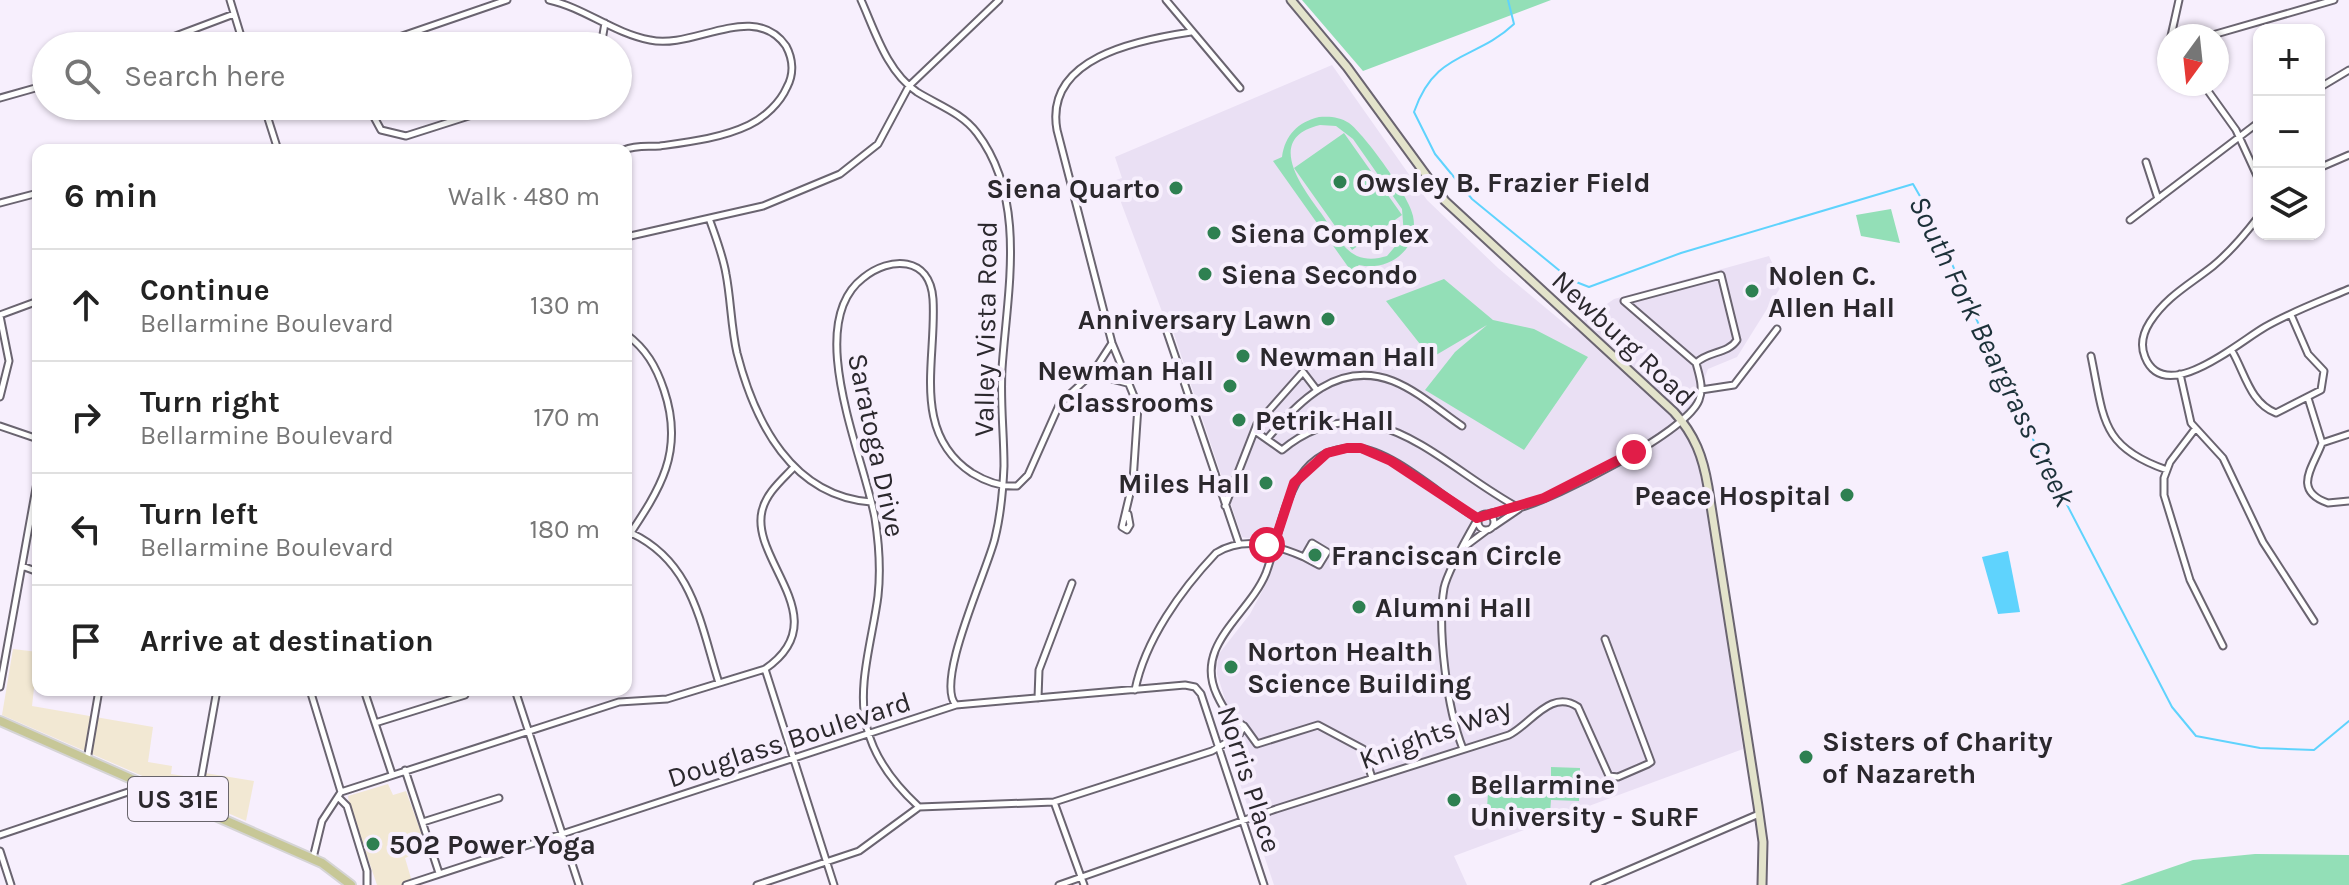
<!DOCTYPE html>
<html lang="en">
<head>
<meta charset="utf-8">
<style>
  :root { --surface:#fff; --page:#f6f6f6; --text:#222; --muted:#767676; --line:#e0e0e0 }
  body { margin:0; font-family:Karla,sans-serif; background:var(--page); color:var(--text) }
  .controls { position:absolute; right:24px; top:24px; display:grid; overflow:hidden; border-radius:16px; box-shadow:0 2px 6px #0004 }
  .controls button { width:72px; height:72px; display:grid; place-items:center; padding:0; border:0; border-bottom:2px solid var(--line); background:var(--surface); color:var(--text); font:40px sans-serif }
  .compass { position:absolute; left:2157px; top:24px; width:72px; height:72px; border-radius:50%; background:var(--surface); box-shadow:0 2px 6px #0004; rotate:195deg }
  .stop { position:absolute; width:24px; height:24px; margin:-18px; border:6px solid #e11d48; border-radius:50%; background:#fff }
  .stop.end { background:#e11d48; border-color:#fff; box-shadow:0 2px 8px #0008 }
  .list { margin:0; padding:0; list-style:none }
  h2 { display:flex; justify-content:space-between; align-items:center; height:104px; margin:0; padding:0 32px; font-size:34px }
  h2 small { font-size:26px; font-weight:400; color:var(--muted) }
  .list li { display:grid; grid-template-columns:52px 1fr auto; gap:24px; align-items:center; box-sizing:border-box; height:112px; padding:0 32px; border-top:2px solid var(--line) }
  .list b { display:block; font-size:30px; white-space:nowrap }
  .list p { margin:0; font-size:26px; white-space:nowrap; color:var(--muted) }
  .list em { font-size:26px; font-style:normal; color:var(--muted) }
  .icon { flex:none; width:44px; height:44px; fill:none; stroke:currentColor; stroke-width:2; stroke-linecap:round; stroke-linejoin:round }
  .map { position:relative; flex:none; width:2349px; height:885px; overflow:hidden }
  .search { position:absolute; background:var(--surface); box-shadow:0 2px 6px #0004; left:32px; top:32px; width:600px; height:88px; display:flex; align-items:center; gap:20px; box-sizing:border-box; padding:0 28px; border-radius:44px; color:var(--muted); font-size:30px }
  .panel { position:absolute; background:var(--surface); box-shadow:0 2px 6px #0004; left:32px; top:144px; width:600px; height:552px; border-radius:16px }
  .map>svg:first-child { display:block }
  .commercial { fill:#f2e8d3 }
  .education { fill:#eae0f4 }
  .green { fill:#93dfb7; fill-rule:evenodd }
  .water { fill:#5fd3fd }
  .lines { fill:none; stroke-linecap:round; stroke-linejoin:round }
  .stream { stroke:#5fd3fd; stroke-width:2 }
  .street-casing { stroke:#6a6470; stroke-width:9 }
  .secondary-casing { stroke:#6a6470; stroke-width:11 }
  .primary-casing { stroke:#d5d4d5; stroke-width:12 }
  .street { stroke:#fff; stroke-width:5 }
  .secondary { stroke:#e3e3cb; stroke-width:7 }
  .primary { stroke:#c7c797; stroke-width:8 }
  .route { stroke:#e11d48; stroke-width:10 }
  .poi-dot { fill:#2e8051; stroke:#f7effd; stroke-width:3 }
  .labels { text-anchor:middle; stroke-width:8; stroke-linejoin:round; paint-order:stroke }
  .shield { fill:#f7effd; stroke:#68646b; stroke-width:2 }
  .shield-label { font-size:26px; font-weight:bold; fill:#2b282d }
  .poi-label { font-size:28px; font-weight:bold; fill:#2b282d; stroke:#f7effd; text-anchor:start }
  .street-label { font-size:28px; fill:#2b282d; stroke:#f7effd }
  .water-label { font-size:30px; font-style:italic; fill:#1c3139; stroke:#f7effd }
</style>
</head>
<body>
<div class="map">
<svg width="2349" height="885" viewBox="0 0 2349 885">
  <rect width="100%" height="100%" fill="#f7effd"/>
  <path class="commercial" d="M13,649l25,3 -6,54 121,21 -5,35 24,4 -1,8 26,4 2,-6 55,9 -8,40 -244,-106z
    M388,784l5,11 13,-4 21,58 -22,9 8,27h-36l-28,-82 -1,-7z"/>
  <path class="education" d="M1332,65l95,135 71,68 73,61 43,-30 155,-43 13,29 -45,72 -29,12 -21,57 14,34 42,289 -289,107 13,29h-193l-46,-137 15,-11 1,-13 -14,-9 -13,-41 1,-19 32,-41 16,-30 8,-40 -32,-7 -74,-221 -4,1 -51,-136 9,-3 -7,-21z"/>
  <path class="green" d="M1302,0h249l-188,71z
    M1319,117c11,-1 21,0 30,6 16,12 61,74 64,93 7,33 -24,56 -54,49l-8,6 -78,-110 9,-4c3,-22 16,-35 37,-40zM1320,125l16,1 17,13 49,70 2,27 -17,20c-10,3 -20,4 -30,0 -16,-8 -26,-29 -36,-43 -19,-26 -57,-75 -1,-88z
    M1344,133l58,82 -50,35 -58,-82z
    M1891,209l9,34 -39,-7 -5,-21z
    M1444,279l49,41 41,9 54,28 -64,93 -99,-60 30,-38 32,-27 -56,33 -45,-57z
    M1551,767l29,1 -1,33 -28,-1 -1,14 -32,-1 -1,13 -31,-1 2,-33 30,1 1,-13 32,1z
    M2255,854l94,1v30h-229l73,-25z"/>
  <path class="water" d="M2008,551l12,61 -22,2 -16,-57z"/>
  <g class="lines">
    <path class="stream" d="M1508,0l6,24c-39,37 -79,26 -100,88l21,42 37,45 99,81 18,7 92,-34 232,-69 16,28 81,183 162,312 24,29 64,12 54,2 35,-29"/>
    <defs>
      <path id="street" d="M230,0l14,46
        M549,0c36,8 64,33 101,40 43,10 104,-40 136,6 7,13 8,28 1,41 -7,16 -22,30 -38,38 -27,13 -60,17 -89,21 -13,1 -24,-1 -36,4
        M861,0c14,31 26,72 56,92 21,13 45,21 60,41 51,67 30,159 25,236 -2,32 2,64 2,97 -1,24 -3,48 -9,72 -7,31 -61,144 -39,167
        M1166,0l74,88
        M2171,36l8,-36
        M2209,36l125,-36
        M149,46l85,-32
        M373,46l134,-46
        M601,46l4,-23
        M2203,84l33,46 23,50
        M2319,88l30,-18
        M0,98l46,-13
        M264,106l14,44
        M368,106l13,24 25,6 94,-30
        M2146,162l12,37
        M2319,168l30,-13
        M0,203l38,-10
        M2259,216c-13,17 -29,36 -46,50 -24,19 -46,30 -63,56 -7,11 -10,23 -5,35 20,50 95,-16 120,-30 26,-15 56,-26 84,-38
        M2130,220l129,-98
        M710,221c6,17 13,35 16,53 5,26 5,53 11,79 18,70 55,143 134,149
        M626,237l137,-31 77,-32 38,-30 31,-58 90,-86
        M0,315l38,-14
        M0,316l9,45 -9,36
        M1168,320l-1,12 72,212
        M626,334c20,15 30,32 38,56 21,62 -4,99 -38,150
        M2232,351c13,22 18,52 44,62l45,-23 3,-19 -16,-17 -17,-39
        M2091,356c13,62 9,91 76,114
        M1092,374l35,9
        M2180,374l11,49 32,35 40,84 51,79
        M1701,390l33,-5 43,-56
        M2308,398l14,45c-8,23 -31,47 6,60l21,-2
        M0,426l38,13
        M2195,429l-25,33 -6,16v17l26,85 33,66
        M1255,431l27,19c89,-73 158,16 237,58
        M1267,439c32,-38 71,-79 126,-58 25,10 47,30 69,45
        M2322,443l27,-9
        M1225,506l32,-82 46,-52 13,17
        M1478 522a8 8 0 1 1 16 0a8 8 0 1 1-16 0Z
        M1128,514l2,11 -3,5 -5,-3 11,-46 5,-75 -26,-63 -55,-213c-13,-72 80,-90 134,-98
        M1488,514c10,-3 21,-3 31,-6 36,-10 167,-75 180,-108 5,-13 0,-25 -3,-37 12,-12 32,-9 41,-23l-16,-65 -97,26 72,62
        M1494,526l25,-17
        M631,533c62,29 69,90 88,150
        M1467,545l20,-15
        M22,566l16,6
        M765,669l69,216
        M0,687l38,-210
        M310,690l31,102 -19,29 -9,37
        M364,690l28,84
        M515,690l64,195
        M1135,690c10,-50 46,-100 81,-137 28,-17 60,-8 88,4l8,-14 15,9 -8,13 -15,-8
        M1038,698l1,-28 33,-87
        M375,723l90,-28 -2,-5
        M1244,726l13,18 61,-19 45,24 9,29
        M1463,749c-16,-40 -26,-120 -19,-161 3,-15 25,-54 33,-68
        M87,760l12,-70
        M405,770l34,103
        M341,792l278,-90 48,-3 98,-30c73,-50 -15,-108 -3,-158 4,-18 20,-31 32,-44
        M339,798l8,8 20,65v14
        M1054,802l30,83
        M196,807l21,-117
        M919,807c-24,-22 -44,-47 -52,-79 -11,-41 6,-91 11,-132 3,-27 1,-52 -3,-78 -12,-64 -72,-194 -12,-240 27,-22 67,-22 70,21 4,60 -23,133 39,174 13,8 29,14 45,13l11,-11 32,-72 32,-29 20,-31
        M423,822l76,-24
        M0,835l146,-49
        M0,851l11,34
        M406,885l550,-180 229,-20 10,2 6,7 63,191
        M757,885l102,-34 60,-44 135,-5 158,-51 27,-16 5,-9c-15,-9 -20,-16 -27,-31 -24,-50 32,-80 49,-122 18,-48 21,-128 91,-125 36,2 88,52 120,70
        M1059,885l217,-76 233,-74c21,-10 42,-47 69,-28l31,69 9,1 30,-13 3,-2 -46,-123
        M1594,885l165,-71"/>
      <path id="secondary" d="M1291,0l56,67 98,134 229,211c21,23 29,45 34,75l50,319 5,36 -1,43"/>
      <path id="primary" d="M0,721l322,142 29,22"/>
    </defs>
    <use href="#street" class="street-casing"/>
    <use href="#secondary" class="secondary-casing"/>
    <use href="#primary" class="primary-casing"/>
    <use href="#street" class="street"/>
    <use href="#secondary" class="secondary"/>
    <use href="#primary" class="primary"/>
  </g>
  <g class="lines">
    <path class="route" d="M1267,545l7,-1 20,-61 33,-30 20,-5h14l30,13 86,57 67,-20 90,-46"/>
  </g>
  <g class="poi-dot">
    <circle cx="1340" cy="182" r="8"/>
    <circle cx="1176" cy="188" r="8"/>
    <circle cx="1214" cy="233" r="8"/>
    <circle cx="1205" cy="274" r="8"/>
    <circle cx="1752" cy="291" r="8"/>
    <circle cx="1328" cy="319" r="8"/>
    <circle cx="1243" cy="356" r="8"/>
    <circle cx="1230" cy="386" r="8"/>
    <circle cx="1239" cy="420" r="8"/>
    <circle cx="1266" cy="483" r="8"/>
    <circle cx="1847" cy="495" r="8"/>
    <circle cx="1315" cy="555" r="8"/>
    <circle cx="1359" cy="607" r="8"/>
    <circle cx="1231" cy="667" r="8"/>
    <circle cx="1806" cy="757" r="8"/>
    <circle cx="1454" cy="800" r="8"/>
    <circle cx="373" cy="844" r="8"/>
  </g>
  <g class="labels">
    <rect class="shield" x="128" y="777" width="100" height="44" rx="6"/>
    <g class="shield-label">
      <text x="178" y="808">US 31E</text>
    </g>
    <g class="poi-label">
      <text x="1356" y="192">Owsley B. Frazier Field</text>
      <text x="1160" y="198" text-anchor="end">Siena Quarto</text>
      <text x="1230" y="243">Siena Complex</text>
      <text x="1221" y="284">Siena Secondo</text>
      <text x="1768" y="285">Nolen C.<tspan x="1768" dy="32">Allen Hall</tspan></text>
      <text x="1312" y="329" text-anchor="end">Anniversary Lawn</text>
      <text x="1259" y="366">Newman Hall</text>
      <text x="1214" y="380" text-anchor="end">Newman Hall<tspan x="1214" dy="32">Classrooms</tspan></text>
      <text x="1255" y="430">Petrik Hall</text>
      <text x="1250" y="493" text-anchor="end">Miles Hall</text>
      <text x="1831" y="505" text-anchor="end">Peace Hospital</text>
      <text x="1331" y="565">Franciscan Circle</text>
      <text x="1375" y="617">Alumni Hall</text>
      <text x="1247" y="661">Norton Health<tspan x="1247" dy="32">Science Building</tspan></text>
      <text x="1822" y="751">Sisters of Charity<tspan x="1822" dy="32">of Nazareth</tspan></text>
      <text x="1470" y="794">Bellarmine<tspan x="1470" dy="32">University - SuRF</tspan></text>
      <text x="389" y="854">502 Power Yoga</text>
    </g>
    <g class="street-label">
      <text transform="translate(985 329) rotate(-89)" y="10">Valley Vista Road</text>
      <text transform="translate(1624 338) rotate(43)" y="10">Newburg Road</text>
      <text transform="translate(877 445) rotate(78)" y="10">Saratoga Drive</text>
      <text transform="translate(1435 733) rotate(-20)" y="10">Knights Way</text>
      <text transform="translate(789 739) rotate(-18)" y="10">Douglass Boulevard</text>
      <text transform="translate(1250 779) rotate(72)" y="10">Norris Place</text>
    </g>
    <g class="water-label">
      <text transform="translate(1992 351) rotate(64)" y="10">South Fork Beargrass Creek</text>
    </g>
  </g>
</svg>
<div class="controls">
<button>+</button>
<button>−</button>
<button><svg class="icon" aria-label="layers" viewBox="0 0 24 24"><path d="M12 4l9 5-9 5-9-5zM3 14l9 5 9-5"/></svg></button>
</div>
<svg class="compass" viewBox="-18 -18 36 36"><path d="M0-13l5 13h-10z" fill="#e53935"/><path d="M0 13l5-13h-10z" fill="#767676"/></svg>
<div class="stop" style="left:1267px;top:545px"></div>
<div class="stop end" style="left:1634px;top:452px"></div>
<div class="search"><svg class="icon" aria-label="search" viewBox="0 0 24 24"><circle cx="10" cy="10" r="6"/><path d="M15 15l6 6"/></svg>Search here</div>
<section class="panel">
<h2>6 min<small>Walk · 480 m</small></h2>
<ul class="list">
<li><svg class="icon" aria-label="ahead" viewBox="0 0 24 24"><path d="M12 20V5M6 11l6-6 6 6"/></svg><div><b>Continue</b><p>Bellarmine Boulevard</p></div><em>130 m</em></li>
<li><svg class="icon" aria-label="right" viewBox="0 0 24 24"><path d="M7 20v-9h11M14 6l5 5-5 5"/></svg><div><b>Turn right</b><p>Bellarmine Boulevard</p></div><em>170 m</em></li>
<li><svg class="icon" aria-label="left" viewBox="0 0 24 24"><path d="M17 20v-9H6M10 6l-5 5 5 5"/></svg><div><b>Turn left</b><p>Bellarmine Boulevard</p></div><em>180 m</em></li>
<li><svg class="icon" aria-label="arrive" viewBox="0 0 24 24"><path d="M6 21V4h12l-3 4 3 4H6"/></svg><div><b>Arrive at destination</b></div></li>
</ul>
</section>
</div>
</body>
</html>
